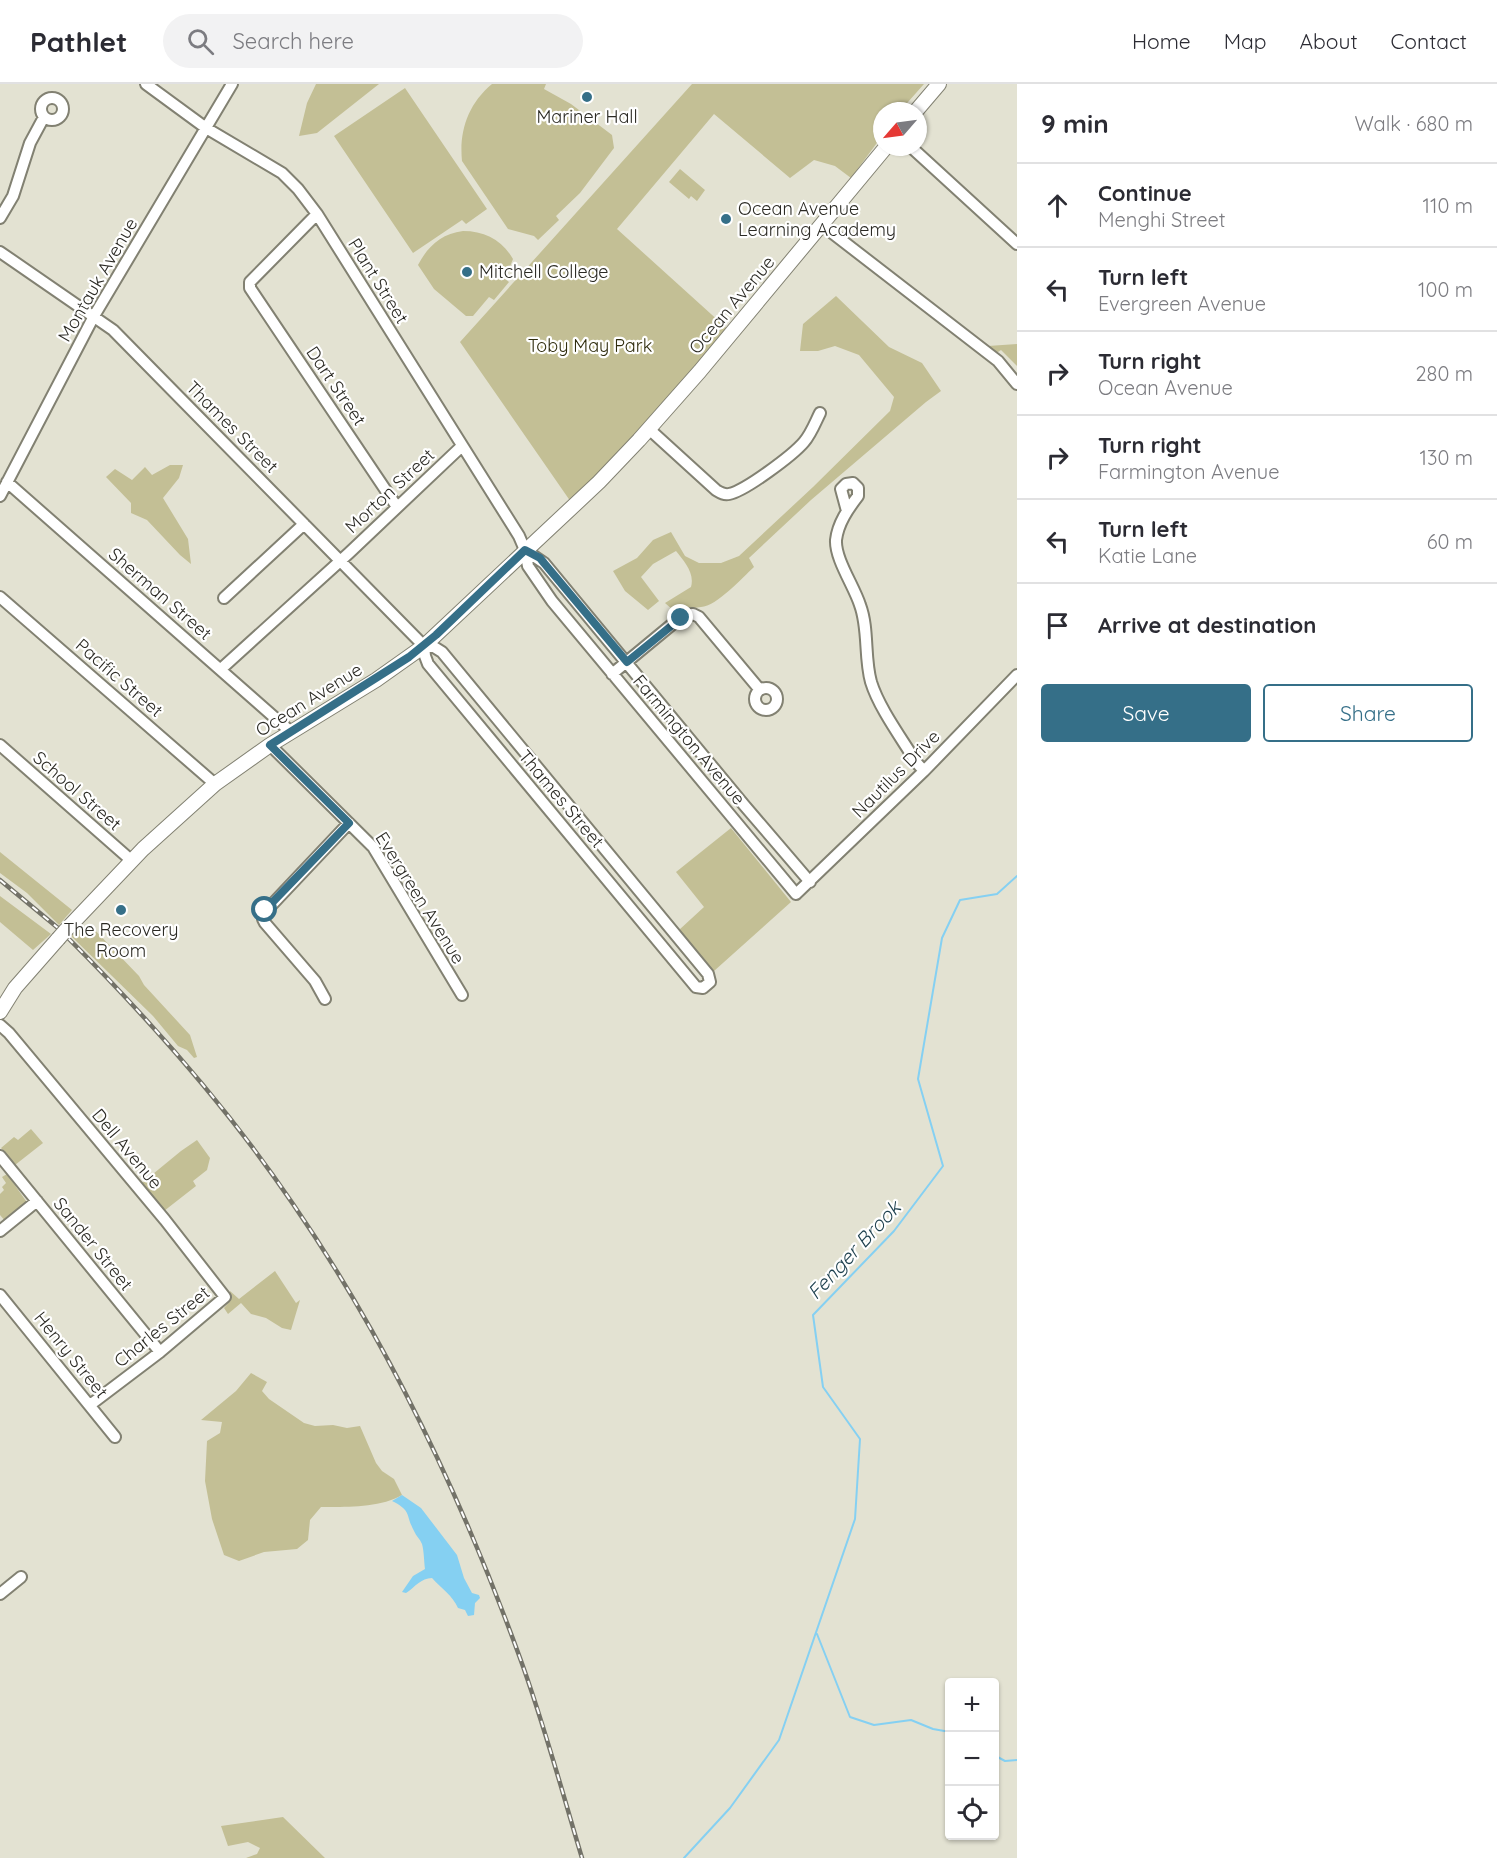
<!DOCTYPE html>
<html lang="en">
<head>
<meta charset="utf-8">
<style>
  :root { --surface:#fff; --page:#f2f2f3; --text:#2b2b33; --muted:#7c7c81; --line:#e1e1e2; --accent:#356f88 }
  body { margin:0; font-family:Quicksand,sans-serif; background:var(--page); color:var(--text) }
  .controls { position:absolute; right:18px; bottom:18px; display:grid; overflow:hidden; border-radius:6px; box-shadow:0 2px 4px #0004 }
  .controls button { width:54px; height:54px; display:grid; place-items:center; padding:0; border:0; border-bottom:2px solid var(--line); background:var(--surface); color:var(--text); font:30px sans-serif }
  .compass { position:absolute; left:873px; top:18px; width:54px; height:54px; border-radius:50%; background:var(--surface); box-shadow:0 2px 4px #0004; rotate:242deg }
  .stop { position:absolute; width:18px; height:18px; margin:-14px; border:4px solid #356f88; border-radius:50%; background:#fff }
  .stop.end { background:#356f88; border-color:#fff; box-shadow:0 2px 6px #0008 }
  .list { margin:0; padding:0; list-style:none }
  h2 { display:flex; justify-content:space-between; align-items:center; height:78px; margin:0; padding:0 24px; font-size:26px }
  h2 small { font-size:20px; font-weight:400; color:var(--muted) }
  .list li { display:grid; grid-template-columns:39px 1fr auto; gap:18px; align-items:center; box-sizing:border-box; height:84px; padding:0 24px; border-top:2px solid var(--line) }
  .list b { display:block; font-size:22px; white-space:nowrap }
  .list p { margin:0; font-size:20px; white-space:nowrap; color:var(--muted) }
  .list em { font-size:20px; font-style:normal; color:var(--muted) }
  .actions { display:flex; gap:12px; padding:18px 24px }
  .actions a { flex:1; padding:14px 0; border:2px solid var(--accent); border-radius:6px; text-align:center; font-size:21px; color:var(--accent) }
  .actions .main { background:var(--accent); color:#fff }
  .icon { flex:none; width:33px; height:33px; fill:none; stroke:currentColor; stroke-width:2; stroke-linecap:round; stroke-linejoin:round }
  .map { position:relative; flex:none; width:1017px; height:1774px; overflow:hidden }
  header { display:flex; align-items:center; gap:36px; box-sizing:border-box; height:84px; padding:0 30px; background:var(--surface); border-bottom:2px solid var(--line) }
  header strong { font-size:28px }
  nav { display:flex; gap:33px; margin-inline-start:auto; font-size:21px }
  .search { width:420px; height:54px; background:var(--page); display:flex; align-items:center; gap:15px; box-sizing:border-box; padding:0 21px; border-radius:33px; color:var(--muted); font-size:22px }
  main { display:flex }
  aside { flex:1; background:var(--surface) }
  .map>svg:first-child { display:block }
  .green { fill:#c3bf95 }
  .water { fill:#85d0f2 }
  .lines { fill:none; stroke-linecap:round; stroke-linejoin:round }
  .stream { stroke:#85d0f2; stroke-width:2 }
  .minor-casing { stroke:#828172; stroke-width:14 }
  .major-casing { stroke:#828172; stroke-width:16 }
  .minor { stroke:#fff; stroke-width:10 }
  .major { stroke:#fff; stroke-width:14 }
  .rail-casing { stroke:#737268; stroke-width:4.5 }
  .rail { stroke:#fff; stroke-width:2; stroke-dasharray:7; stroke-linecap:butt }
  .major-bridge-casing { stroke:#828172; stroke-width:16; stroke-linecap:butt }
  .major-bridge { stroke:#fff; stroke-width:14 }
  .route { stroke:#356f88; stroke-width:8 }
  .poi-dot { fill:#356f88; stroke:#fff; stroke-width:2 }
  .labels { text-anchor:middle; stroke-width:4.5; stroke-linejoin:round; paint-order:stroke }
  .poi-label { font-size:18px; fill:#2b2a24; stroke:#fff }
  .street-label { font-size:18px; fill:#2b2a24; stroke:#fff }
  .park-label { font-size:18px; fill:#2f2c0d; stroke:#fff }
  .water-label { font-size:20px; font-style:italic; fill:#1b3e4c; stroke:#fff }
</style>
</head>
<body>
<header>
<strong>Pathlet</strong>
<div class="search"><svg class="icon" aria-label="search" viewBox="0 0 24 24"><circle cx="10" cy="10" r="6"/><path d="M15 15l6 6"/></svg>Search here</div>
<nav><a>Home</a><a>Map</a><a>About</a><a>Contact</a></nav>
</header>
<main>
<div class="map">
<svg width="1017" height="1774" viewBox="0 0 1017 1774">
  <rect width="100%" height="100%" fill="#e3e2d2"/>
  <path class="green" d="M316,0h63l-62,49 -18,3 8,-33z
    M492,0h54l-2,5 27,15 41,31 2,13 -34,45 -24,23 3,4 -21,20 -4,-4 -26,-7 -46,-68c-3,-30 6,-57 30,-77z
    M692,0h232l-24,27h-18v25l-31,42 -16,-12 -21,-6 -24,18 -76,-64 -97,115 115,104 -159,172 -113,-163z
    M405,4l82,121 -21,15 -4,-4 -49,33 -79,-117z
    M680,85l25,21 -8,11 -6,-5 -2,3 -20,-17z
    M463,147c22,0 39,9 50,28l-8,20 4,3 -15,18 -5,-3 -16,19h-7l-32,-27 -16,-24c10,-19 23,-31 45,-34z
    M836,212l53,51 33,16 19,28 -15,11 -115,98 -62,58 5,9c-12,11 -37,39 -53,40 -9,1 -19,3 -28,3l-8,-7 26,-16c4,-14 -7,-26 -15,-36l-23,13 -12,13 18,24 -11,9 -23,-19 -12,-20 24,-13 16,-18 18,-8 14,24 14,7h22l18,-7 74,-69 77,-76 4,-14 -35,-42 -24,-9 -17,5h-18l3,-27z
    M1017,260v22l-16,-16 -6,4 -7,-8z
    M170,381h13l-4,13 -16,20 25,41 3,25 -11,-9 -33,-35 -16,-7v-10l-25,-26 9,-8 17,11 13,-13 7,8z
    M731,744l60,74 -77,69 -35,-41 25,-23 -28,-35z
    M0,768l72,58 -13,15 -32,-32 -27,-20z
    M0,812l4,3 47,35 -18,16 -33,-28z
    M80,842l12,1 47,49 5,9 46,50 7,22 -3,1 -7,-8 -9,-4 -25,-30 -82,-80z
    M31,1045l12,14 -28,22 -14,-17 13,-11 4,3z
    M197,1056l13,18 -3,12 -14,11 3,5 -32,25 -22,-28 39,-32z
    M7,1090l19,27v4l-20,17 -6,-7v-21l4,-4 -2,-3 4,-4 -4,-6z
    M275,1187l21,32 4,-3 -9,30 -9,-2 -16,-10 -15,-4 -10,-11 -13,11 -4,-6 6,-7v-10l9,8z
    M251,1289l16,9 -5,9 7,8 35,24 11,3 18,-1 14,3 13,-2 16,37 6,8 12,8 8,16c-22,13 -57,12 -81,12l-11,13 -2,20 -11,9 -33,3 -25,9 -15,-6 -12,-36 -7,-38 2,-40 13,-8 2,-11 -21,-2 35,-29z
    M283,1733l42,41h-79l11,-4 3,-6 -12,-6 -20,4 -7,-20z"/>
  <path class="water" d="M402,1411l19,13 36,47 7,23 8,15 7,2 1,3 -5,5 -1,12 -6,1 -3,-6 -7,-2c-5,-12 -17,-20 -26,-30 -11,0 -17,9 -26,15l-4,-1 11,-16 12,-7c-1,-8 -1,-18 -3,-25 -2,-5 -6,-8 -8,-13 -9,-17 -2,-20 -22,-30z"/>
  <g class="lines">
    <path class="stream" d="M817,1550l33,83 24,8 37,-5 22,9 17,3
      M994,1671l11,6 12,-1
      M684,1774l46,-50 49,-68 76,-221 5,-80 -37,-52 -10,-72 81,-84 49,-65 -25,-87 24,-141 18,-38 37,-6 20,-18"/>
    <defs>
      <path id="minor" d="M146,0l60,44 76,45 16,16 19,25 202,322 6,14 3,16 24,35 244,293 128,-123 93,-96
        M41 25a11 11 0 1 1 22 0a11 11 0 1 1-22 0Z
        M911,63l106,97
        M317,130l-67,68v6l147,219
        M0,134l13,-22 17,-53 14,-26
        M822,141l176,136 19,23
        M0,168l113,78 311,316 10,1 8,5 266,322 2,8 -7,6 -7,-1 -268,-323 -3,-8 -1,-10
        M649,345l67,61c5,3 8,5 13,4 16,-3 64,-39 75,-52 7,-8 11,-19 16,-29
        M7,398l284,250
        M0,412l94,-180 138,-232
        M847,427l-6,-22 5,-5 7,-1 5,5v8c-10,13 -20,27 -22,44 -1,19 18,46 24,65 9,24 4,52 11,77 8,26 31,57 45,80l8,9
        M525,466l19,13 200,242 66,77
        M0,513l215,187
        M224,514l80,-74
        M221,585l128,-116 113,-107
        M612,590l63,-52 12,-7 6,-1 6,3 61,73
        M755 615a11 11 0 1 1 22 0a11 11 0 1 1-22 0Z
        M0,661l132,116
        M270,661l103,102 89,148
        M325,915l-10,-18 -50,-58 -2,-4 1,-6 85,-90
        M0,941l9,8 156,187 60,77 -65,55 -70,53
        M0,1072l160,196
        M0,1147l37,-30
        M0,1211l115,142
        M0,1510l21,-17"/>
      <path id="major" d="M916,27l23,-27
        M65,847l78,-82 72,-65 55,-39 106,-65 48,-34 175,-164 40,-42 61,-69 186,-224
        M0,928l15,-24 43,-49"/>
    </defs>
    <use href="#minor" class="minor-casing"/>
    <use href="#major" class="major-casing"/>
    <use href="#minor" class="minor"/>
    <use href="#major" class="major"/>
    <defs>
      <path id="rail" d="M0,796l58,48
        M68,854c82,82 160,170 225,266 95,138 170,297 227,454 24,66 42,133 62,200"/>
    </defs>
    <use href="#rail" class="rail-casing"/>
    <use href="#rail" class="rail"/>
    <defs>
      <path id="major-bridge" d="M58,855l7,-8"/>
    </defs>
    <use href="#major-bridge" class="major-bridge-casing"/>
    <use href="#major-bridge" class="major-bridge"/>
  </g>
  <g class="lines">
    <path class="route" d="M265,826l84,-87 -79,-78 139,-88 27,-22 89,-85 15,8 4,5 83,99 54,-44"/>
  </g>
  <g class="poi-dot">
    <circle cx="587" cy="13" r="6"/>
    <circle cx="726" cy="135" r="6"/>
    <circle cx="467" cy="188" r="6"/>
    <circle cx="121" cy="826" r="6"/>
  </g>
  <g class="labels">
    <g class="poi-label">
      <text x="587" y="39">Mariner Hall</text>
      <text x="738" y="131" text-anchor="start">Ocean Avenue<tspan x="738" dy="21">Learning Academy</tspan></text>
      <text x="479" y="194" text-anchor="start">Mitchell College</text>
      <text x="121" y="852">The Recovery<tspan x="121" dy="21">Room</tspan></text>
    </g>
    <g class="street-label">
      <text transform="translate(98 196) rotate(-60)" y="6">Montauk Avenue</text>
      <text transform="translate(378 197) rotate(58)" y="6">Plant Street</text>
      <text transform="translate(732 221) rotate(-50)" y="6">Ocean Avenue</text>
      <text transform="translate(336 302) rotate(56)" y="6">Dart Street</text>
      <text transform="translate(232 343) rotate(45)" y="6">Thames Street</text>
      <text transform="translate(390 407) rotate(-43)" y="6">Morton Street</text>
      <text transform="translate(160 510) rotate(41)" y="6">Sherman Street</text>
      <text transform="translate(119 594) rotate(41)" y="6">Pacific Street</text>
      <text transform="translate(309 616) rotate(-32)" y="6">Ocean Avenue</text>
      <text transform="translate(689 656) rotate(50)" y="6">Farmington Avenue</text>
      <text transform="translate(896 690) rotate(-45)" y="6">Nautilus Drive</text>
      <text transform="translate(77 707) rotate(41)" y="6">School Street</text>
      <text transform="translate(561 715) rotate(50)" y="6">Thames Street</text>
      <text transform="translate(420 814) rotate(58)" y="6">Evergreen Avenue</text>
      <text transform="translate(127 1065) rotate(50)" y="6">Dell Avenue</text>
      <text transform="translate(93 1160) rotate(51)" y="6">Sander Street</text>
      <text transform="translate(162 1243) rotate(-39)" y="6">Charles Street</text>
      <text transform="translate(71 1271) rotate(51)" y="6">Henry Street</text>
    </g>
    <g class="park-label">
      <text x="590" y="268">Toby May Park</text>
    </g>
    <g class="water-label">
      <text transform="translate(854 1166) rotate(-47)" y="7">Fenger Brook</text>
    </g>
  </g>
</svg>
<div class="controls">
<button>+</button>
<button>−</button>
<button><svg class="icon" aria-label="locate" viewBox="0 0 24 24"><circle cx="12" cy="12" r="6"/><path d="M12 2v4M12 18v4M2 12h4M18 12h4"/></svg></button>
</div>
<svg class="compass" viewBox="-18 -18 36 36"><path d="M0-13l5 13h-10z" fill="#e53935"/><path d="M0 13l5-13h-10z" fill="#7c7c81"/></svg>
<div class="stop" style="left:265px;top:826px"></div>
<div class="stop end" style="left:681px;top:534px"></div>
</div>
<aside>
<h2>9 min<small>Walk · 680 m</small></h2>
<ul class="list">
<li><svg class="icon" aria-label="ahead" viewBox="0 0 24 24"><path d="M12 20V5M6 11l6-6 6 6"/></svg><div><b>Continue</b><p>Menghi Street</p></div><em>110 m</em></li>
<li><svg class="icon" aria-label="left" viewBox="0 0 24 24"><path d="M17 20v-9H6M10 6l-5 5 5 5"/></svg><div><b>Turn left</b><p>Evergreen Avenue</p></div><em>100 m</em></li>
<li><svg class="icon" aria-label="right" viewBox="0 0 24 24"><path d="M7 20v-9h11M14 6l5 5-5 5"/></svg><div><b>Turn right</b><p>Ocean Avenue</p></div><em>280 m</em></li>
<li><svg class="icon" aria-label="right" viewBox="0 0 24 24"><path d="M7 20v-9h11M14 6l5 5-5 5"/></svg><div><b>Turn right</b><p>Farmington Avenue</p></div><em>130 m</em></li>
<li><svg class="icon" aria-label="left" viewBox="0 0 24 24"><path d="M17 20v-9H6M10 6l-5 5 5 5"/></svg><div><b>Turn left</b><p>Katie Lane</p></div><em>60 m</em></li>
<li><svg class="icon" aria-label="arrive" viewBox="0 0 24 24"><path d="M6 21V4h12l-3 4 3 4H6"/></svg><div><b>Arrive at destination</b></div></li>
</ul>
<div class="actions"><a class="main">Save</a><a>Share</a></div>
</aside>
</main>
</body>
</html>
